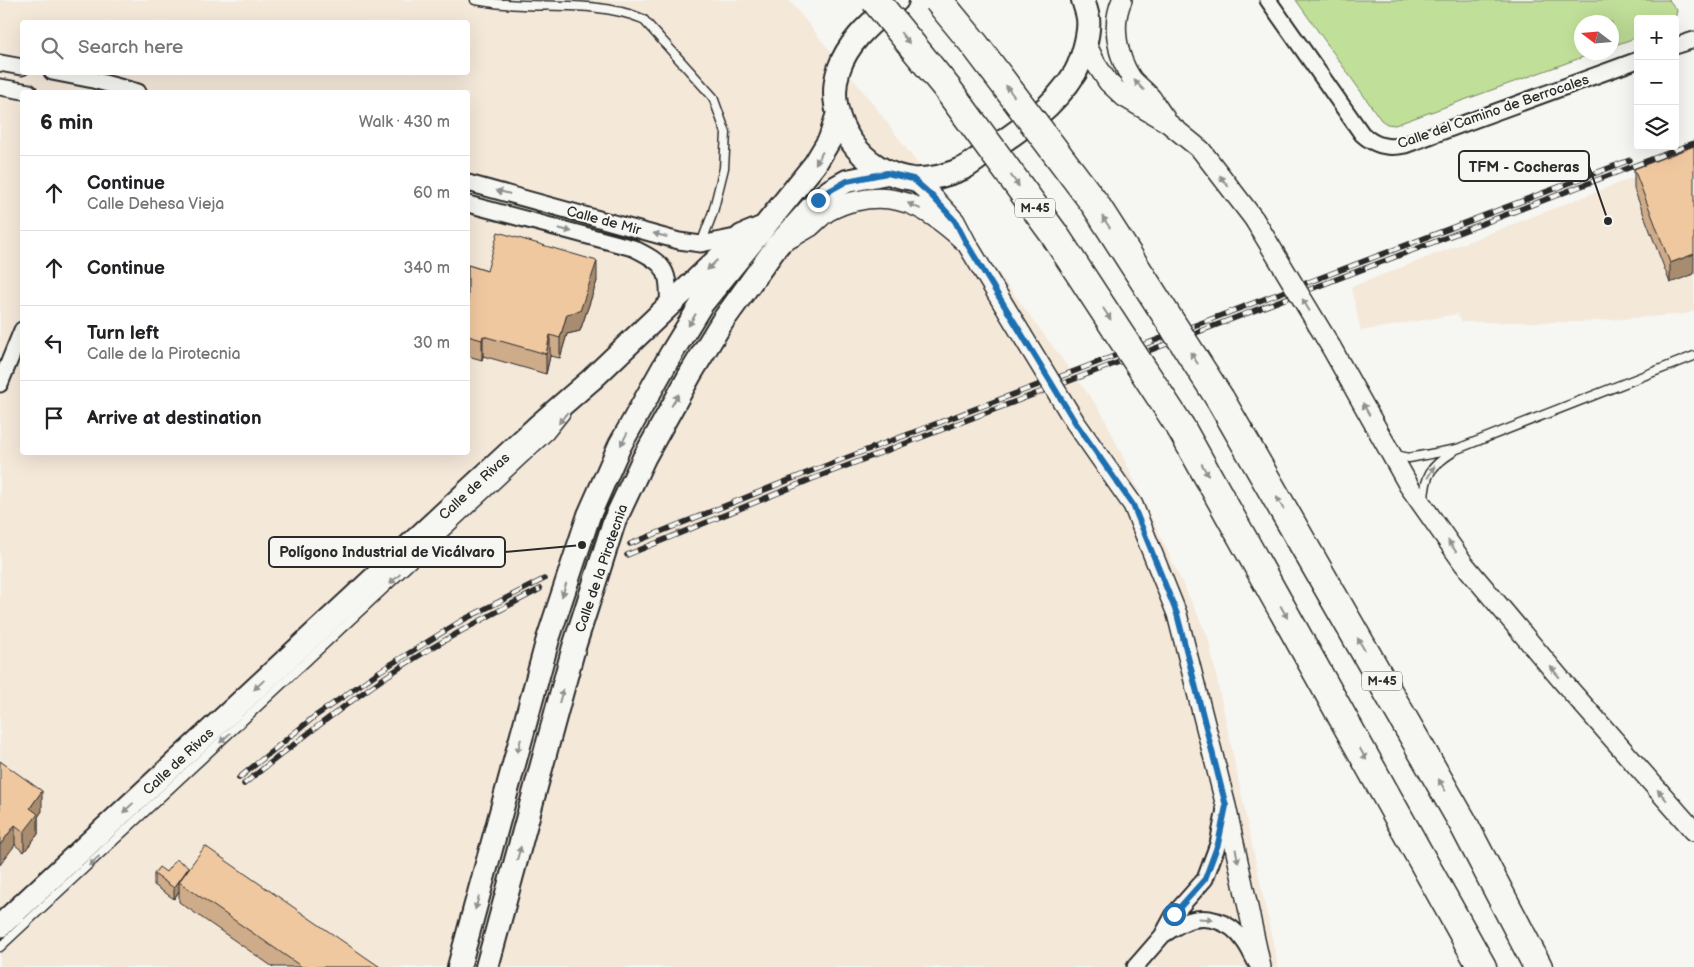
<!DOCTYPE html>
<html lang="en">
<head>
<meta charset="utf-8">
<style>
  :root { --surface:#fff; --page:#f2f2f2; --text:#202124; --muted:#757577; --line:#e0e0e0 }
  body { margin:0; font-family:"Balsamiq Sans",sans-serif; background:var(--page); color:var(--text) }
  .controls { position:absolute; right:15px; top:15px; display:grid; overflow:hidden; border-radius:5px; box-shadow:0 5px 20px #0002 }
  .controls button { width:45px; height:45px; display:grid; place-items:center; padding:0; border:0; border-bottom:1px solid var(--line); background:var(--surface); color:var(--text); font:25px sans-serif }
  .compass { position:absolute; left:1574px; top:15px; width:45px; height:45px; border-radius:50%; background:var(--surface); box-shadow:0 5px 20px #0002; rotate:286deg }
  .stop { position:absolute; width:15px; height:15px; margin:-11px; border:4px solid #1f6fb2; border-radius:50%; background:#fff }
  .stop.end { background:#1f6fb2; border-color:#fff; box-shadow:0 1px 5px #0008 }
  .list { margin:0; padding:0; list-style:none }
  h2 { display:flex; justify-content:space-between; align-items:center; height:65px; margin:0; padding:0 20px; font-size:21px }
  h2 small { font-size:16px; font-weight:400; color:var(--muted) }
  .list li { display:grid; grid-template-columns:32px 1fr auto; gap:15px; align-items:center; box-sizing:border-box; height:75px; padding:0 20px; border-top:1px solid var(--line) }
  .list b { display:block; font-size:19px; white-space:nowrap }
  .list p { margin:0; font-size:16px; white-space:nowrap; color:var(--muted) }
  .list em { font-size:16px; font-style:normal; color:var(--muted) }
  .icon { flex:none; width:28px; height:28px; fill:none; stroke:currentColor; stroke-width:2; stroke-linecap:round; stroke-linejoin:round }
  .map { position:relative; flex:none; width:1694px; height:967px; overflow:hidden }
  .search { position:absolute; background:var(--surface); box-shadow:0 5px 20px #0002; left:20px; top:20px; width:450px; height:55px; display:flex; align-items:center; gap:12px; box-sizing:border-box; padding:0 18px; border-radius:5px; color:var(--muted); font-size:19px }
  .panel { position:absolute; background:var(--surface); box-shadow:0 5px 20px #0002; left:20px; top:90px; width:450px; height:365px; border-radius:5px }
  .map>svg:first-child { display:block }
  .built { fill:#f4e8d9; fill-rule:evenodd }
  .green { fill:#c0df98; stroke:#768562 }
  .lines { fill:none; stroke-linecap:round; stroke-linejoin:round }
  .service-casing { stroke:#2b2b2b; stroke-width:11 }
  .minor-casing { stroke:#2b2b2b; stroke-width:19 }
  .tertiary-casing { stroke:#2b2b2b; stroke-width:22 }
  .secondary-casing { stroke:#2b2b2b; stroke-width:26 }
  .motorway-casing { stroke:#2b2b2b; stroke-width:31 }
  .service { stroke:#f6f6f2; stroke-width:8 }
  .minor { stroke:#f6f6f2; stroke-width:15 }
  .tertiary { stroke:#f6f6f2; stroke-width:19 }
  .secondary { stroke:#f6f6f2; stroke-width:22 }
  .motorway { stroke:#f6f6f2; stroke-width:28 }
  .rail-casing { stroke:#2b2b2b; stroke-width:5.5 }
  .rail { stroke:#f6f6f2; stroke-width:4; stroke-dasharray:11; stroke-linecap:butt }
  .tertiary-bridge-casing { stroke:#2b2b2b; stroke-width:22; stroke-linecap:butt }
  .motorway-bridge-casing { stroke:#2b2b2b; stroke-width:31; stroke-linecap:butt }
  .tertiary-bridge { stroke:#f6f6f2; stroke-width:19 }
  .motorway-bridge { stroke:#f6f6f2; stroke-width:28 }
  .wall { fill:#ceac8a; stroke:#2b2b2b }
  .shaded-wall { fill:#a88c70; stroke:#2b2b2b }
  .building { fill:#f0c8a0; stroke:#2b2b2b }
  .oneway { fill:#90908e }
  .route { stroke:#1f6fb2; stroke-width:6 }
  .labels { text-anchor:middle; stroke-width:4.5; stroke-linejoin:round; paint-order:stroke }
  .shield { fill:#f6f6f2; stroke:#686867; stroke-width:1 }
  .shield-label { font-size:12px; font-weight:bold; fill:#2b2b2b }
  .street-label { font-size:14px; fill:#2b2b2b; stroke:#f6f6f2 }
  .leader { fill:none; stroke:#2b2b2b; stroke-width:2 }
  .callout-dot { fill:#2b2b2b; stroke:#f6f6f2; stroke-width:2 }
  .callout { fill:#f6f6f2; stroke:#2b2b2b; stroke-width:2 }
  .callout-label { font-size:15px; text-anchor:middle; font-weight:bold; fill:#2b2b2b }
</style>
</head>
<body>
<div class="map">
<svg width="1694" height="967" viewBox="0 0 1694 967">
  <rect width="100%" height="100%" fill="#f6f6f2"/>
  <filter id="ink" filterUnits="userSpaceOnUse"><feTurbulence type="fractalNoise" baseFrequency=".02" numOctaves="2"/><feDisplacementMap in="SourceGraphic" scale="10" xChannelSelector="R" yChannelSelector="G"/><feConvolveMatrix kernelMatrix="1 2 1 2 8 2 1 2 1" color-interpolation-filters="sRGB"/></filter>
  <g filter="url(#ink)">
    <path class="built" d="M0,0h789l85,105 228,308 106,224 70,330h-1278zM22,22h446v50h-446zM22,92h446v360h-446z
      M1694,154v157l-8,3 -104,8h-120l-5,-8 -96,17 -10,-44z"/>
    <path class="green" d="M1296,0h373l8,10 -2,9h-37v18l-26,9v-24h-30v30l12,1 -199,72 -8,-1 -6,-4z"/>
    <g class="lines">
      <defs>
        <path id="service" d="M475,0c10,1 20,4 30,4 47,4 94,-3 138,15l70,78 13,36 -2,35 -11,44 -12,32
          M1394,455l15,3 48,-9 237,-93
          M1424,501c1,-27 7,-35 29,-49
          M0,947l549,-512 16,-20"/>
        <path id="minor" d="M1268,0l94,134c13,12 26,15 43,11l233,-85
          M1675,46l19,-6
          M0,63l22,4
          M52,72l41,8 45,12
          M0,87l29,5
          M468,183l211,58 22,3 39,-8
          M468,204l165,44c33,16 37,22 35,59
          M0,384l22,-54
          M1163,935c7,-4 13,-9 20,-12 22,-10 47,-2 60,17 6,7 9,16 14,24
          M1135,967l27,-31 12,-22 31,-35 13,-35 7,-35"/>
        <path id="tertiary" d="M1122,0c-11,24 -5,57 10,79 6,7 14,12 20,20 4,6 8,13 13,19
          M1086,43l10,21 12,18 16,15 44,26 33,27 53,69
          M913,179l18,16 24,26 12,23 55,91
          M787,240c7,-4 15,-8 23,-13 6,-5 11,-11 17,-15 9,-5 19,-9 29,-11 47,-11 79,13 111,43
          M1331,347l78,139 55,78 100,119 130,148
          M1075,422l58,83 44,109 49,192 35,161"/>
        <path id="secondary" d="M897,0c-22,20 -48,39 -58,69 -17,49 23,105 74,110 17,1 35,-4 51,-11 9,-5 17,-12 25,-17 31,-21 66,-45 86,-78 7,-13 15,-40 13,-55 -1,-6 -3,-12 -5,-18
          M0,926l539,-501 53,-46 150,-143 22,-9
          M459,967l89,-328 41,-124 31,-70 51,-91 30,-49 114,-141 15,-25 8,-26
          M487,967l87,-320 40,-125 30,-64 47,-85 31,-51 55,-76 41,-46 13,-10 16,-9 40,-8"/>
        <path id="motorway" d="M1220,399l242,422 76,146
          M1181,428l301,539"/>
      </defs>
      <use href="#service" class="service-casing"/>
      <use href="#minor" class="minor-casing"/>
      <use href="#tertiary" class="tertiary-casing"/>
      <use href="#secondary" class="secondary-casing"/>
      <use href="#motorway" class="motorway-casing"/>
      <use href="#service" class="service"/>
      <use href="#minor" class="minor"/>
      <use href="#tertiary" class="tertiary"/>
      <use href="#secondary" class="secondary"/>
      <use href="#motorway" class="motorway"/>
      <defs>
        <path id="rail" d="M630,544l179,-72 821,-312
          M627,555l185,-76 882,-336
          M239,778l75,-61 66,-46 81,-50 83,-42
          M244,784c46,-37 92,-73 140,-106 50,-34 103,-61 156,-89"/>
      </defs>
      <use href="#rail" class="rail-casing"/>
      <use href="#rail" class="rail"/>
      <defs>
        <path id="tertiary-bridge" d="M1254,219l77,128
          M1022,335l53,87"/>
        <path id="motorway-bridge" d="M875,0l71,87 108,147 127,194
          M938,0l37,45 120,159 125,195"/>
      </defs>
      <use href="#tertiary-bridge" class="tertiary-bridge-casing"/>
      <use href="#motorway-bridge" class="motorway-bridge-casing"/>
      <use href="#tertiary-bridge" class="tertiary-bridge"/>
      <use href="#motorway-bridge" class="motorway-bridge"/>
    </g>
    <path class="wall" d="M1694,146l-24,137 -36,-94v-20z
      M468,265l19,6 110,10 -17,50 -13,3 -7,24 -10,-2 -4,18 -63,-18 -1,4 -14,-4z
      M0,761l42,50 -4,6v17l-14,18 -9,-7z
      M189,869l191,98h-107l-94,-65v-11l-5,8 -20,-14v-11z"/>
    <path class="shaded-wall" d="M1694,254v20l-24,9v-20z
      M597,261v20l-17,50 -13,3 -7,24v-20l7,-24z
      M550,335v21l-4,18v-20z
      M483,336v20l-1,4v-20z
      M42,791v20l-4,6v17l-14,18v-20l6,-24z
      M15,825v20l-15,20v-20z
      M189,867v10l-10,5v9l-5,8v-11z"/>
    <path class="building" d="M1694,146v108l-24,9 -36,-94z
      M498,232l99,29 -17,50 -13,3 -7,24 -10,-3 -4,19 -63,-18 -1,4 -14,-4v-71l19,6z
      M0,761l42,30 -12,17 8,6 -14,18 -9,-7 -15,20z
      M205,846l175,121h-78l-123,-85z
      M176,859l13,8 -15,21 -20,-14 5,-7 7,5z"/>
    <defs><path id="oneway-solid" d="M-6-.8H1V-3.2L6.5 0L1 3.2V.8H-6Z" transform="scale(1.25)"/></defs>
    <g class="oneway">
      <use href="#oneway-solid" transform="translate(905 38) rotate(51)"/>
      <use href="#oneway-solid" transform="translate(1139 85) rotate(-134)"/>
      <use href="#oneway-solid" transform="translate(1010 91) rotate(-127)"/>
      <use href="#oneway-solid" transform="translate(819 158) rotate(121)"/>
      <use href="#oneway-solid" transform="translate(1015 181) rotate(54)"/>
      <use href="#oneway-solid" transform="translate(1224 181) rotate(-128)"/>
      <use href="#oneway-solid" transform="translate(503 192) rotate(-165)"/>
      <use href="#oneway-solid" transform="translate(914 206) rotate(-155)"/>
      <use href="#oneway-solid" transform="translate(1106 222) rotate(-123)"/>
      <use href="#oneway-solid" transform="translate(565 230) rotate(15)"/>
      <use href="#oneway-solid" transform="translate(660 235) rotate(-165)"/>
      <use href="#oneway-solid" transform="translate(712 265) rotate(136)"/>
      <use href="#oneway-solid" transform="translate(1306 305) rotate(-121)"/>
      <use href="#oneway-solid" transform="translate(1107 314) rotate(57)"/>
      <use href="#oneway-solid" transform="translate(692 320) rotate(122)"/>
      <use href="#oneway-solid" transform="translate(1194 358) rotate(-123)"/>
      <use href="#oneway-solid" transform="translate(675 400) rotate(-60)"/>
      <use href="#oneway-solid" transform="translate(1366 409) rotate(-119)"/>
      <use href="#oneway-solid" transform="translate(563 418) rotate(128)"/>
      <use href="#oneway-solid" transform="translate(624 439) rotate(118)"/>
      <use href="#oneway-solid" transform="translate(1205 470) rotate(61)"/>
      <use href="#oneway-solid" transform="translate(1431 472) rotate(-59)"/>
      <use href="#oneway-solid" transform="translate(1280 503) rotate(-120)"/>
      <use href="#oneway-solid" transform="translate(1452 546) rotate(-125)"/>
      <use href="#oneway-solid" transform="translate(395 579) rotate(137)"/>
      <use href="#oneway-solid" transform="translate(564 590) rotate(108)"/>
      <use href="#oneway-solid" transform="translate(1284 612) rotate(61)"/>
      <use href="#oneway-solid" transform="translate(1361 644) rotate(-120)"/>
      <use href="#oneway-solid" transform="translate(1555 672) rotate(-130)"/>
      <use href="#oneway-solid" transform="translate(259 685) rotate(137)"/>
      <use href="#oneway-solid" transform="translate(561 696) rotate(-75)"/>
      <use href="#oneway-solid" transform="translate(225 738) rotate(137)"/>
      <use href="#oneway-solid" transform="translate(519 746) rotate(105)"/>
      <use href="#oneway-solid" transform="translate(1363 754) rotate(61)"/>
      <use href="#oneway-solid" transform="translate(1442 785) rotate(-120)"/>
      <use href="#oneway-solid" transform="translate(1662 795) rotate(-131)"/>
      <use href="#oneway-solid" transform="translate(128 808) rotate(137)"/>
      <use href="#oneway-solid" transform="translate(519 853) rotate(-74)"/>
      <use href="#oneway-solid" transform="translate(1237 856) rotate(78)"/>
      <use href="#oneway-solid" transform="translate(94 861) rotate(137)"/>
      <use href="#oneway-solid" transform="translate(477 903) rotate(105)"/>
      <use href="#oneway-solid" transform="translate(1206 919) rotate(4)"/>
    </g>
  </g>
  <g class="lines" filter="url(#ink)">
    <path class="route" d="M818,200l13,-10 16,-9 40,-8 26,6 18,16 24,26 12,23 108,178 58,83 44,109 49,192 -8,38 -13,35 -31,35"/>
  </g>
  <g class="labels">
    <g class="shield">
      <rect x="1015" y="198.5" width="40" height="19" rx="4"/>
      <rect x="1362" y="671.5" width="40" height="19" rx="4"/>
    </g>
    <g class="shield-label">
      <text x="1035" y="212">M-45</text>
      <text x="1382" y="685">M-45</text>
    </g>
    <g class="street-label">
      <text transform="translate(1493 111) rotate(-19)" y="5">Calle del Camino de Berrocales</text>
      <text transform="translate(604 220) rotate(15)" y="5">Calle de Mir</text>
      <text transform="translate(474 486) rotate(-43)" y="5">Calle de Rivas</text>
      <text transform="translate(601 568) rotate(-71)" y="5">Calle de la Pirotecnia</text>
      <text transform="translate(178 761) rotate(-43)" y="5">Calle de Rivas</text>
    </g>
  </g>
  <path class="leader" d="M1608 221L1589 166M582 545L505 552"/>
  <g class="callout-dot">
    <circle cx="1608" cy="221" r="5"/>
    <circle cx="582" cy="545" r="5"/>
  </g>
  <g class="callout">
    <rect x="1459" y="151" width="130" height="30" rx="5"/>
    <rect x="269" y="537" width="236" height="30" rx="5"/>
  </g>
  <g class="callout-label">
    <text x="1524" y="172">TFM - Cocheras</text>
    <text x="387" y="557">Polígono Industrial de Vicálvaro</text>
  </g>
</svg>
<div class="controls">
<button>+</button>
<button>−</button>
<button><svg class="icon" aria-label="layers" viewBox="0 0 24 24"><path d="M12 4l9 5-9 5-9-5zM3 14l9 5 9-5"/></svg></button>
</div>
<svg class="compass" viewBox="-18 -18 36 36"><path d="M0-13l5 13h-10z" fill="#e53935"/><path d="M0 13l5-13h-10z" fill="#757577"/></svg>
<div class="stop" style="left:1174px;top:914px"></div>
<div class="stop end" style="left:818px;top:200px"></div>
<div class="search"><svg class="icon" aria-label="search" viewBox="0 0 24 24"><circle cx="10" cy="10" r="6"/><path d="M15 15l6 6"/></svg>Search here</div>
<section class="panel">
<h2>6 min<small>Walk · 430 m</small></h2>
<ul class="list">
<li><svg class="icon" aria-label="ahead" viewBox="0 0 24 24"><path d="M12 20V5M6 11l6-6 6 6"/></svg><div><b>Continue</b><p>Calle Dehesa Vieja</p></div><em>60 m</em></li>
<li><svg class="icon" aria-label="ahead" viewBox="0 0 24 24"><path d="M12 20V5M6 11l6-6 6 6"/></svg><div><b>Continue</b></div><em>340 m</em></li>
<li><svg class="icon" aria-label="left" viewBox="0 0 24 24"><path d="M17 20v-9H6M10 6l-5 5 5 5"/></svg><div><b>Turn left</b><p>Calle de la Pirotecnia</p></div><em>30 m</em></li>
<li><svg class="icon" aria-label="arrive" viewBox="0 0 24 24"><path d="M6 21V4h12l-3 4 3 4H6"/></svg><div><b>Arrive at destination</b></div></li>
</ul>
</section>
</div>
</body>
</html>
